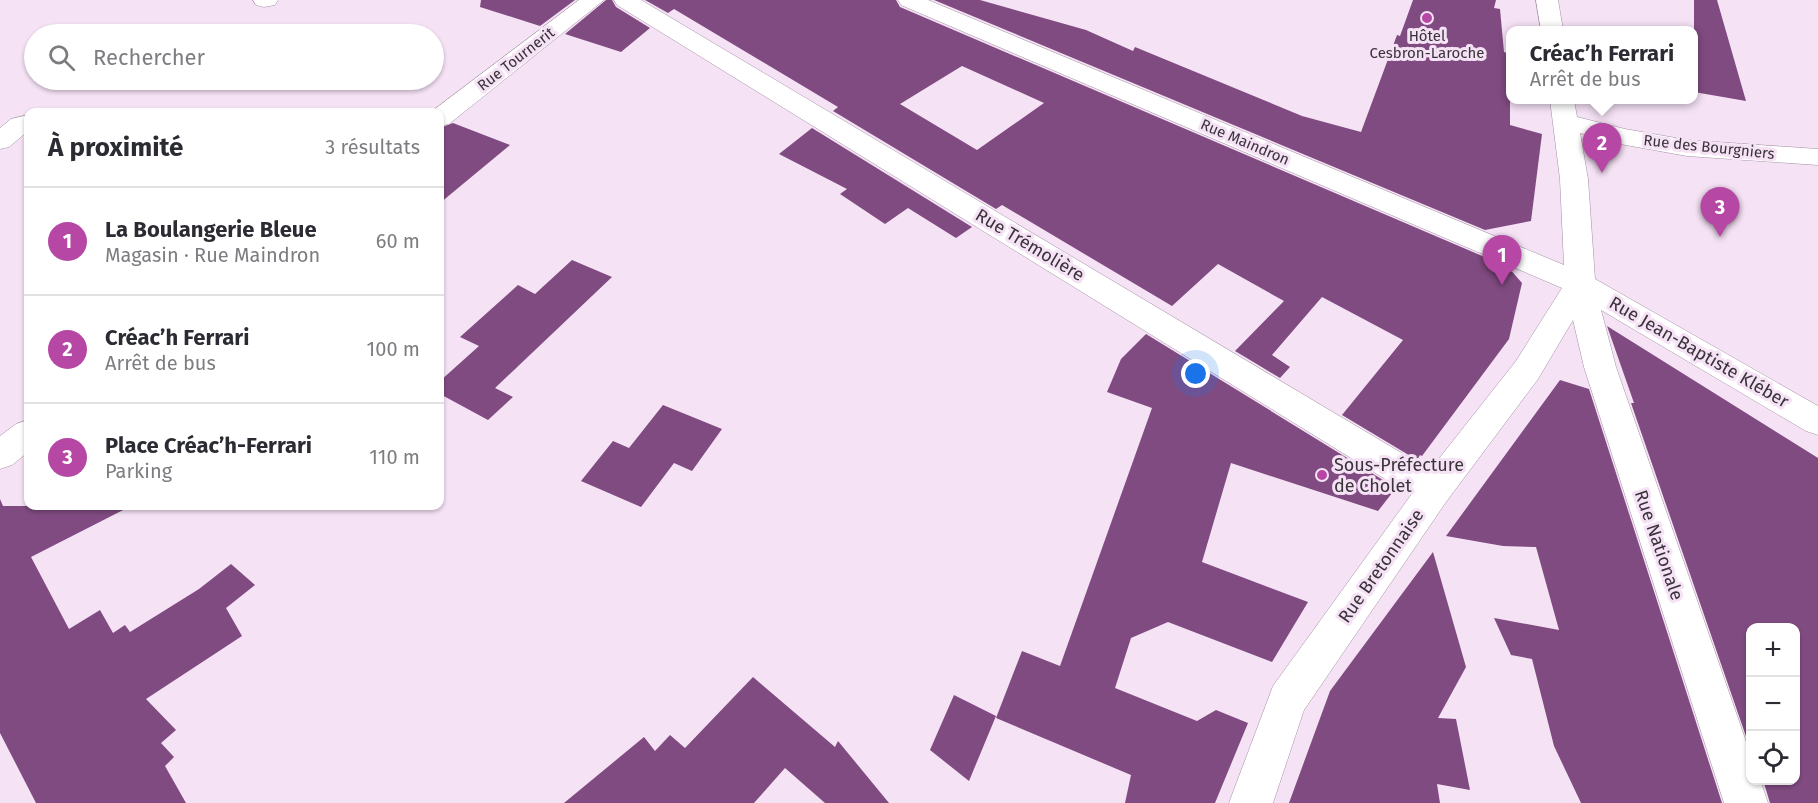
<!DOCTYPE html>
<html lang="fr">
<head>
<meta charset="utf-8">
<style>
  :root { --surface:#fff; --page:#f2f2f3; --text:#2b2b33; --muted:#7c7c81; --line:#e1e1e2; --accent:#b647a4 }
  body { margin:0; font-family:"Fira Sans",sans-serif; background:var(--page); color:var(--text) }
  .controls { position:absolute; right:18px; bottom:18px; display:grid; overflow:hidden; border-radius:12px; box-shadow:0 2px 4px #0004 }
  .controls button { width:54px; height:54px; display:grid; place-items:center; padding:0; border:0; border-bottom:2px solid var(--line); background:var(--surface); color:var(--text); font:30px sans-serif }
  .you { position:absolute; left:1196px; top:374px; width:21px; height:21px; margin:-15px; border:4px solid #fff; border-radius:50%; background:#1a73e8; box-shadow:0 0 0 9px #1a73e833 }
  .badge { display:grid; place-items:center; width:39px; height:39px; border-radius:50%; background:var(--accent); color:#fff; font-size:20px; font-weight:700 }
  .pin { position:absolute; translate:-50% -50px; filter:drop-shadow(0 2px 3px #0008) }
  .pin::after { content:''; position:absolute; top:32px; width:21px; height:18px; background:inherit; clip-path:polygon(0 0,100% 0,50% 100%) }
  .popup { position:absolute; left:1506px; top:26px; width:192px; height:78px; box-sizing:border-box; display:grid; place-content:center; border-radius:12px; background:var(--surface); filter:drop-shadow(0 2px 4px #0005); font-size:20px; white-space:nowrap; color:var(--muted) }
  .popup b { font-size:22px; color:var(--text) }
  .popup::after { content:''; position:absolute; left:50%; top:100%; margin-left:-12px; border:12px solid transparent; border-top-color:var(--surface) }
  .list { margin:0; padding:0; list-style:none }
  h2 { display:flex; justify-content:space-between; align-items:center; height:78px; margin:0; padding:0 24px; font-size:26px }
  h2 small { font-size:20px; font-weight:400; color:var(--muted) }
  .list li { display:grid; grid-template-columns:39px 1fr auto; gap:18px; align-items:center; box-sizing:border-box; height:108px; padding:0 24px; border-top:2px solid var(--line) }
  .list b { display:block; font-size:22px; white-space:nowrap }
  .list p { margin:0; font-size:20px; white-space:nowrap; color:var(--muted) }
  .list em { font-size:20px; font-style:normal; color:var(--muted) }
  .icon { flex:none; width:33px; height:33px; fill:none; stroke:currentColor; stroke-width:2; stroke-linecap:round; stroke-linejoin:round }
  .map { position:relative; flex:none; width:1818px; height:803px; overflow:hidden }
  .search { position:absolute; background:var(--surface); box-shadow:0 2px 4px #0004; left:24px; top:24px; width:420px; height:66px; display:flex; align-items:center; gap:15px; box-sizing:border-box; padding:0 21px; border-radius:33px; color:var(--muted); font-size:22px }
  .panel { position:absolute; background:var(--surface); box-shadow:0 2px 4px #0004; left:24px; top:108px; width:420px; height:402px; border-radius:12px }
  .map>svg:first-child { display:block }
  .building { fill:#804b81; fill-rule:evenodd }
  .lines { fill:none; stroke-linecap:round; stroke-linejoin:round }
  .minor-casing { stroke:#a291a2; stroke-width:1 }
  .minor { fill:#fff; fill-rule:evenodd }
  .poi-dot { fill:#b647a4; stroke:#f5e2f5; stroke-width:2 }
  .labels { text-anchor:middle; stroke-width:6; stroke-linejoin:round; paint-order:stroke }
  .far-poi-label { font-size:15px; fill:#3a333a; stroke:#f5e2f5 }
  .far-street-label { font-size:15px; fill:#3a333a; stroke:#f5e2f5 }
  .street-label { font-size:18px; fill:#3a333a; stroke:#f5e2f5 }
  .poi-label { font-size:18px; fill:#3a333a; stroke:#f5e2f5; text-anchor:start }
</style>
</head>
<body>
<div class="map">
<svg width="1818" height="803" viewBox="0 0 1818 803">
  <rect width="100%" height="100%" fill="#f5e2f5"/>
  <path class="building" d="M481,0h94l-35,26 -60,-19z
    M606,0h6l4,7 34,21 -29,24 -56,-18z
    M645,0h251l4,7 608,260 14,16 -13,56 -87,117 -2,-1 -3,5 -75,-45 61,-75 -81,-43 -50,58 18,12 -10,11 -45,-27 49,-50 -66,-37 -46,42 -170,-101 -6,4 -163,-98 5,-4 -164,-98 -6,4zM962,66l82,37 -67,47 -77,-46z
    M934,0h46l106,30 47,21 2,-4 167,69 59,16 36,-97 3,1 13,-36h83l-2,8 6,1 4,43 6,2v71l32,9 -11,87 -46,9z
    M1694,0h23l29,101 -52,-9z
    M453,123l57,22 -70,58v-75z
    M812,128l160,99 -16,11 -48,-30 -23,16 -45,-30 7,-5 -68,-35z
    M572,260l40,17 -117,111 18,9 -25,23 -48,-26v-13l39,-35 -19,-9 58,-52 17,9z
    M1607,326l211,132v345h-48l-7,-23h33v-153h-46v121l-119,-345h3z
    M1146,334l250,154 -18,23 -147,-48 -29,99 106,40 -36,60 -104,-40 -37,16 -16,50 82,33 19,-11 32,13 -33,80h-90l6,-28 -135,-57 26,-67 38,15 92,-258 -45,-16 14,-33z
    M1560,380l29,9 133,414h-141l-27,-57 -22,-87 -21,-4 -17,-37 65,12 -23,-83 -33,-1 -57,-10z
    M663,405l59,24 -30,42 -18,-8 -33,44 -60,-26 32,-40 16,7z
    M0,499l3,7h128l-100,51 38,72 31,-19 13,23 12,-8 5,7 69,-43 32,-25 24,21 -29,23 16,28 -96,63 30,31 -15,13 13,14 -9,9 21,37h-150l-36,-70z
    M1433,552l33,115 -28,51 18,1 14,71 -33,-6 3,19h-151l41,-112z
    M753,677l82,70 3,-6 51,62h-64l-40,-35 -31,35h-190l80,-66 11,14 15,-16 15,13z
    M954,695l42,21 -27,65 -39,-31z"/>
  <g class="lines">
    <defs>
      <path id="minor" d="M253,0h25l-3,5 -11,2 -8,-2z
        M579,0h25l-155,124 -9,2v-14h-9z
        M614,0h27l789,470 86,-109 46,-73 -661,-283 -3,-5h30l636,265 -4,-86 -10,-79h24l3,17 48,12 62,11 131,9v16l-131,-9 -67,-12 -40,-11 8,46 7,100 223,127v29l-12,-4 -205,-121 15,57 134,386v27h10l8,23h-44l-140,-436 -11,-47 -35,59 -92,123 -142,208 -31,93h-44l44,-117 138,-191 -794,-490z
        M1536,0h22l5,30h-22z
        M28,115v16l-19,16 -9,2v-21l11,-9z
        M28,420v32l-16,13 -12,4v-33l16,-12z"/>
    </defs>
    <use href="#minor" class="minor-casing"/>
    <use href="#minor" class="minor"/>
  </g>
  <g class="poi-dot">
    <circle cx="1427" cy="18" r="6"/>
    <circle cx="1322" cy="475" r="6"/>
  </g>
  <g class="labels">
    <g class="far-poi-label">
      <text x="1427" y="41">Hôtel<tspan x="1427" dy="17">Cesbron-Laroche</tspan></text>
    </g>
    <g class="far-street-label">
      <text transform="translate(516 59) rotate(-38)" y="5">Rue Tournerit</text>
      <text transform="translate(1245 142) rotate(23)" y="5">Rue Maindron</text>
      <text transform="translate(1709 147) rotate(6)" y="5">Rue des Bourgniers</text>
    </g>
    <g class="street-label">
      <text transform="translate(1030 245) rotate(31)" y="6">Rue Trémolière</text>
      <text transform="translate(1699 352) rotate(30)" y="6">Rue Jean-Baptiste Kléber</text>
      <text transform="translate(1659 545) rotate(71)" y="6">Rue Nationale</text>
      <text transform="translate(1381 566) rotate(-55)" y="6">Rue Bretonnaise</text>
    </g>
    <g class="poi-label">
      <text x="1334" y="471">Sous-Préfecture<tspan x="1334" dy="21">de Cholet</tspan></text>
    </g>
  </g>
</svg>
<div class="controls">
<button>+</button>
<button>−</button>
<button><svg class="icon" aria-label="locate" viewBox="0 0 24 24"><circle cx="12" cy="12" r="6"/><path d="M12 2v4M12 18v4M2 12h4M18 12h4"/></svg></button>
</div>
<div class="you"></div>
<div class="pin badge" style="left:1502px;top:285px">1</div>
<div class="pin badge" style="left:1602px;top:173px">2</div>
<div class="popup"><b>Créac’h Ferrari</b>Arrêt de bus</div>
<div class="pin badge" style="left:1720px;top:237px">3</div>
<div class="search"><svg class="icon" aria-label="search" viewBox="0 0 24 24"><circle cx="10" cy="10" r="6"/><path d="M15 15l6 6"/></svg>Rechercher</div>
<section class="panel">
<h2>À proximité<small>3 résultats</small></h2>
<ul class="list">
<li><span class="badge">1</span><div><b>La Boulangerie Bleue</b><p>Magasin · Rue Maindron</p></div><em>60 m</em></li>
<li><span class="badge">2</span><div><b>Créac’h Ferrari</b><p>Arrêt de bus</p></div><em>100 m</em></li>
<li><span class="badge">3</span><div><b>Place Créac’h-Ferrari</b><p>Parking</p></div><em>110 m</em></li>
</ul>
</section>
</div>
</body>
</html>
